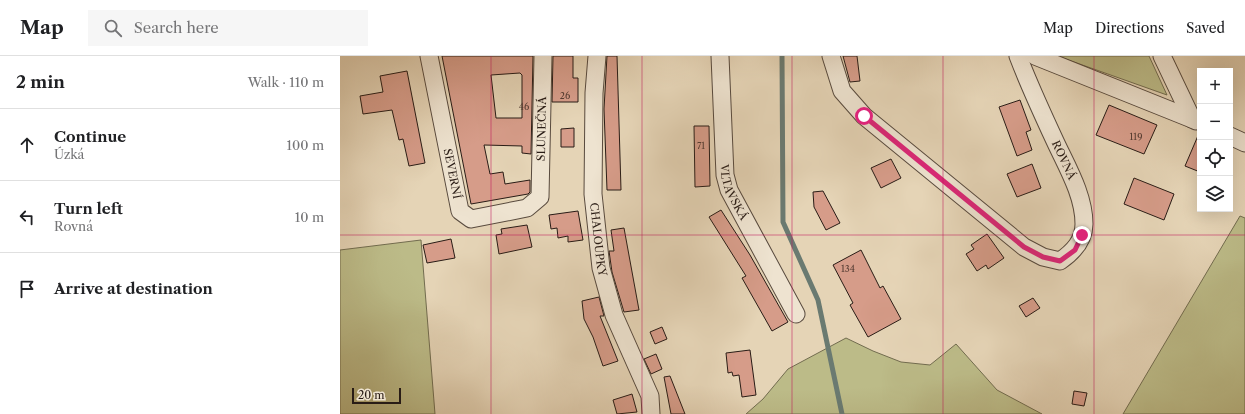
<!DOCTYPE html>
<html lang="en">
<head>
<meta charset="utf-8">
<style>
  :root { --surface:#fff; --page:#f6f6f6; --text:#202124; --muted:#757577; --line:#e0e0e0 }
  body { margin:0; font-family:"Libre Caslon Text",serif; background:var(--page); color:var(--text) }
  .controls { position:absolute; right:12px; top:12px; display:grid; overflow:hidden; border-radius:0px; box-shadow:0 4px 16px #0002 }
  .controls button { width:36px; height:36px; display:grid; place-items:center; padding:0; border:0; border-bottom:1px solid var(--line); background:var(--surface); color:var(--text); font:20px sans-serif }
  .scale { position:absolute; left:12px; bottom:10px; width:49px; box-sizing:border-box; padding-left:4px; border:2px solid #291c16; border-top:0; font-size:11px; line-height:14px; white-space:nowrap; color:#291c16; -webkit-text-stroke:3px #eee3d0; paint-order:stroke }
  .stop { position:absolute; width:12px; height:12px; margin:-9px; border:3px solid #db2777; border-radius:50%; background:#fff }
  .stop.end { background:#db2777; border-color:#fff; box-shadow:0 1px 4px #0008 }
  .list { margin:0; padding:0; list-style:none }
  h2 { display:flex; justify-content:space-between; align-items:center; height:52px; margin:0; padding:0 16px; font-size:17px }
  h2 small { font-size:13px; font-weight:400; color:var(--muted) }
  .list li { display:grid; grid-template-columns:26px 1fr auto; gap:12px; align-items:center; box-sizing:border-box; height:72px; padding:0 16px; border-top:1px solid var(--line) }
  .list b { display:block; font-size:15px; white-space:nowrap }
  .list p { margin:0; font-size:13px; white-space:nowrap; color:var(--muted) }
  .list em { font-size:13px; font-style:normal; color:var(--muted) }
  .icon { flex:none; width:22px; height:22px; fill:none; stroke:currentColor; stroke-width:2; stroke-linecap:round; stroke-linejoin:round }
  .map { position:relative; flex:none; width:905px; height:358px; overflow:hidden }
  header { display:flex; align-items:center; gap:24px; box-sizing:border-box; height:56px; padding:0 20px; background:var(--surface); border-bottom:1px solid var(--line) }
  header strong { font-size:19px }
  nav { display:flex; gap:22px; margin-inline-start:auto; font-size:14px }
  .search { width:280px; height:36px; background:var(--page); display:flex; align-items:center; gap:10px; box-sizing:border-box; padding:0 14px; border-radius:0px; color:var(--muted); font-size:15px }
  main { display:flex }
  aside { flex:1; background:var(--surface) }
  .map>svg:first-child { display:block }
  .green { fill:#bcbb88; stroke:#726c4f }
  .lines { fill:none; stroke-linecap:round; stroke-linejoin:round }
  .stream { stroke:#6a7a71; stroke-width:5 }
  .building { fill:#d69c89; stroke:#291c16; fill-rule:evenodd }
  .minor-casing { stroke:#584a3e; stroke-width:19 }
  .minor { stroke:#eee3d0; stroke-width:17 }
  .route { stroke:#db2777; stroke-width:5 }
  .grid { fill:none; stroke:#c2185b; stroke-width:1; stroke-opacity:0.55 }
  .labels { text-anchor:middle; stroke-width:3.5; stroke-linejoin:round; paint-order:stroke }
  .number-label { font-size:9px; fill:#543c33 }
  .street-label { font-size:11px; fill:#291c16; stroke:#eee3d0 }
</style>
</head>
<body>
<header>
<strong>Map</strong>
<div class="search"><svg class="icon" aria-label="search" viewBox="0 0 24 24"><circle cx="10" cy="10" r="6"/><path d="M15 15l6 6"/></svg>Search here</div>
<nav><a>Map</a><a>Directions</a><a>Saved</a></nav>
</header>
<main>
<aside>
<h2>2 min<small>Walk · 110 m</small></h2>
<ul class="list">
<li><svg class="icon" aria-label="ahead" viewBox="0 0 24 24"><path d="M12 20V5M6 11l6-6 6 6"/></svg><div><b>Continue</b><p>Úzká</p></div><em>100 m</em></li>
<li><svg class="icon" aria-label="left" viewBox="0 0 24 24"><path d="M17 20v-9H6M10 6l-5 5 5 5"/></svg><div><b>Turn left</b><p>Rovná</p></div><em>10 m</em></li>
<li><svg class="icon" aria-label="arrive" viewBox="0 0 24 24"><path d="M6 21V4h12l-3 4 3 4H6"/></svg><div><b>Arrive at destination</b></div></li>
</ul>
</aside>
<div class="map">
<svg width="905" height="358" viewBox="0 0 905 358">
  <rect width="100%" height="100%" fill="#e5d4b6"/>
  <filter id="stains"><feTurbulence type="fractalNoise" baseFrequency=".005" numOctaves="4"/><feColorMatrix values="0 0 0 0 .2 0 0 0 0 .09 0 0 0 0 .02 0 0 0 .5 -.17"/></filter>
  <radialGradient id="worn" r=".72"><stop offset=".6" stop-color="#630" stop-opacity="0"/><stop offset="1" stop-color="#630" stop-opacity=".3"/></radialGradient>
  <path class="green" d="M717,0h92l18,39z
    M900,160l5,2v196h-122z
    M81,184l14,174h-95v-164z
    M506,282l27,13 28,11 29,3 26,-21 41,46 45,24h-296l17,-15 25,-30z"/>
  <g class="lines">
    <path class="stream" d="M442,0l1,166 35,78 24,114"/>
  </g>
  <path class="building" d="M102,0h91l-2,98 -9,-1v-7l-38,-1 6,29 13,-2 2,12 25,-4v12l-2,2 -57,10zM180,17l2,2v43h-26l-5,-43z
    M213,0h20v22h5v24h-26z
    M267,0h10l4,134h-14l-3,-81z
    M503,0h14l3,25 -10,1z
    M67,15l18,92 -16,3 -6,-27 -4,1 -7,-30 -29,4 -3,-18 23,-4 -3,-16z
    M680,44l11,30 -5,2 6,18 -15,6 -18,-49z
    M769,49l48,20 -13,29 -48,-19z
    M354,70h15l1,60 -15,1z
    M234,72v19h-13v-18z
    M860,75v41l-15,-6z
    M551,103l10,19 -20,10 -10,-20z
    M692,108l9,24 -24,9 -10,-23z
    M794,122l40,16 -10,26 -40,-16z
    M483,135l17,32 -14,7 -12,-23 -1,-15z
    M381,154l29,45 38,67 -16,9 -30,-53 4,-2 -37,-59z
    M238,155l5,29 -15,2v-6l-10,2 -1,-10 -6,1 -2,-14z
    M187,169l5,22 -33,7 -3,-19 6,-1 -1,-5z
    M284,172l15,82 -15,2 -12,-40 -3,-21h5l-3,-21z
    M647,178l17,24 -16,11 -2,-4 -9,6 -11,-17 8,-5 -3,-4z
    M111,183l4,19 -28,5 -4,-18z
    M521,194l19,38 3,-2 18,33 -33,18 -18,-32 3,-2 -20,-38z
    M259,241l5,19h-4l18,45 -15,5 -10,-29 -9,-18 -2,-18z
    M693,242l7,10 -14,9 -7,-11z
    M322,271l5,12 -12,5 -5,-12z
    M410,294l6,45 -14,2 -3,-22 -6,1 -1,-4 -4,1 -2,-20z
    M316,298l6,15 -11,5 -7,-15z
    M330,320l15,38h-14l-7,-37z
    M734,335l13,2 -3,13 -12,-2z
    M292,338l5,18 -20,2 -4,-14z"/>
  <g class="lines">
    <defs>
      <g id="minor">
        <path id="s1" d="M89,0l31,155 11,8 56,-11 13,-11 3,-141"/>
        <path id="s2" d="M257,0l-3,37 -1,101 8,74 13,47 36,81 1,18"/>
        <path id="s3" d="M380,0l5,119 4,15 67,124"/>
        <path d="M491,0l11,35 22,25 160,131 19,10 17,4c13,-9 24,-20 24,-37 0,-29 -17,-57 -29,-83 -13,-28 -26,-56 -37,-85"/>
        <path d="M695,0l157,63"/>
        <path d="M822,0l30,63 4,2"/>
        <path d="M890,80l15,7"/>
      </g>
    </defs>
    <use href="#minor" class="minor-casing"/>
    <use href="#minor" class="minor"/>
  </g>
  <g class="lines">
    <path class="route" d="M524,60l160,131 19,10 17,4 15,-11 7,-15"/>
  </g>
  <path class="grid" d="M151,0v358M302,0v358M452,0v358M603,0v358M754,0v358M0,179h905"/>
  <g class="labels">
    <g class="number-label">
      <text x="225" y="43">26</text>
      <text x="184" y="54">46</text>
      <text x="796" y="84">119</text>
      <text x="361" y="93">71</text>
      <text x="508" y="216">134</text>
    </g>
    <g class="street-label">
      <text dy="4" stroke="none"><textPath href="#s1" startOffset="314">SLUNEČNÁ</textPath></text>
      <text transform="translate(724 104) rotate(65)" y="4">ROVNÁ</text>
      <text dy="4" stroke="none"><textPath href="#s1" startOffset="120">SEVERNÍ</textPath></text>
      <text dy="4" stroke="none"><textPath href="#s3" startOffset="138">VLTAVSKÁ</textPath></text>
      <text dy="4" stroke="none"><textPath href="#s2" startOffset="184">CHALOUPKY</textPath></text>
    </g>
  </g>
  <rect width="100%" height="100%" filter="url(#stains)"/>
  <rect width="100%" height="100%" fill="url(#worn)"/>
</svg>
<div class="controls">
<button>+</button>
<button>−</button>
<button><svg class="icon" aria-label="locate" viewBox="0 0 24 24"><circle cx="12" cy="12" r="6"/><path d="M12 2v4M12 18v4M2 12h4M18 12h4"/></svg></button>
<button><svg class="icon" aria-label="layers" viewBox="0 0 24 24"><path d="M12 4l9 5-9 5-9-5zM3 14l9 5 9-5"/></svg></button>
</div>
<div class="scale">20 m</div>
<div class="stop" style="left:524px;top:60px"></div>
<div class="stop end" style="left:742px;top:179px"></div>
</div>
</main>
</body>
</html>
